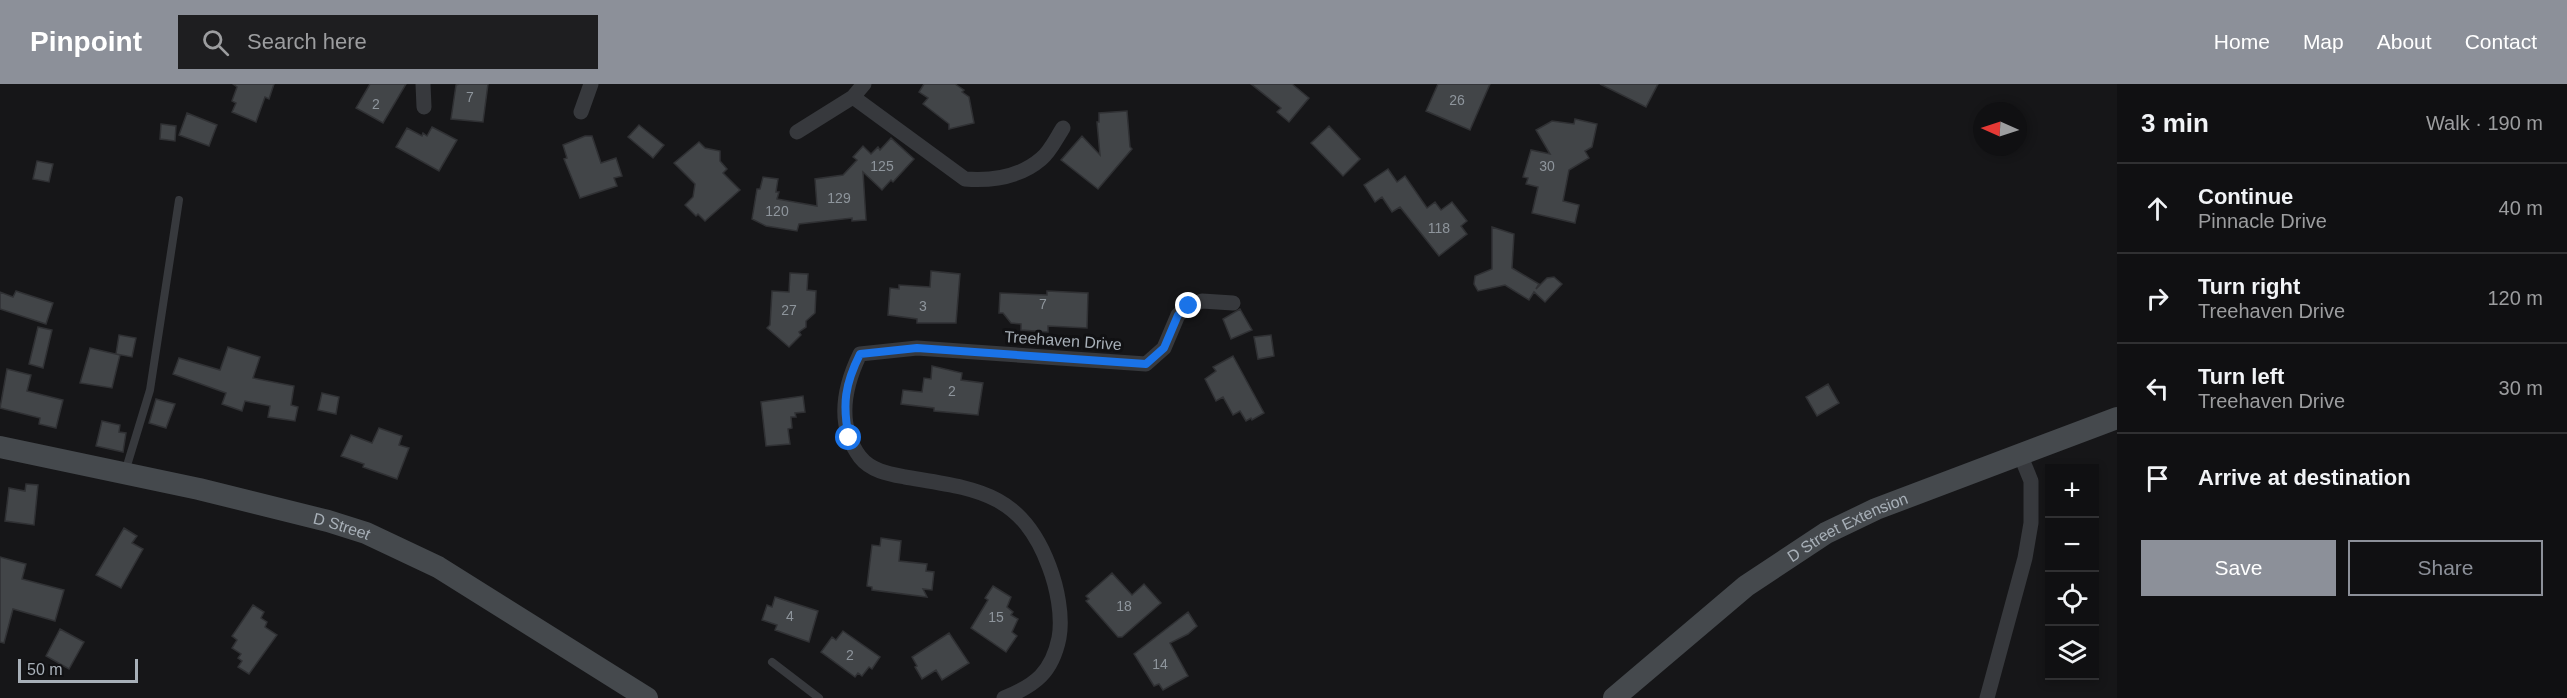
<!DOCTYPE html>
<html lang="en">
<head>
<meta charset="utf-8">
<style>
  :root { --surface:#101012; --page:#1e1e20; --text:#f1f3f6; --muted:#9c9d9f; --line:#303032; --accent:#8c9099 }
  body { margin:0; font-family:Helvetica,sans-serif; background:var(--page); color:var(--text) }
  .controls { position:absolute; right:18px; bottom:18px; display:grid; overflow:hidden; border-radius:0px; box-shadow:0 3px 9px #0003 }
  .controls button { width:54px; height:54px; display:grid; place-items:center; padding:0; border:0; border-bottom:2px solid var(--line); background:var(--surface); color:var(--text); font:30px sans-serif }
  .compass { position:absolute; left:1973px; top:18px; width:54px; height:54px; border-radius:50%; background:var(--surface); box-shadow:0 3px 9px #0003; rotate:273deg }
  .scale { position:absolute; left:18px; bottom:15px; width:120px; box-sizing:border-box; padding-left:6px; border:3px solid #a8b0b8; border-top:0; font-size:16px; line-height:21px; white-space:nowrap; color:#a8b0b8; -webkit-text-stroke:4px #111113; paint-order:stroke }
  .stop { position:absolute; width:18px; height:18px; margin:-14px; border:4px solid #1a73e8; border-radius:50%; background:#fff }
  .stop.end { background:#1a73e8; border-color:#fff; box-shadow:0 2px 6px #0008 }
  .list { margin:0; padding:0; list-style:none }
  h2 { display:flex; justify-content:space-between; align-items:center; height:78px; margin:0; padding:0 24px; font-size:26px }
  h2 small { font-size:20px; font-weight:400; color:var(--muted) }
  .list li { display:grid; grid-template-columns:39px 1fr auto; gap:18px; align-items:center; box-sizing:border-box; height:90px; padding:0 24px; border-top:2px solid var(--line) }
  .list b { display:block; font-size:22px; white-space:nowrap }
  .list p { margin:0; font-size:20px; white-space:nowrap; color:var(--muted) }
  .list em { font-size:20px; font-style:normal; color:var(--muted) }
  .actions { display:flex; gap:12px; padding:18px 24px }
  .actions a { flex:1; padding:14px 0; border:2px solid var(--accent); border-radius:0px; text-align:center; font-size:21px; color:var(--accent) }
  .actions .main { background:var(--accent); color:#fff }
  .icon { flex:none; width:33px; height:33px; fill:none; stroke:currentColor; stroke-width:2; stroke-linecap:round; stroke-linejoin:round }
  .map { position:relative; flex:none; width:2117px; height:614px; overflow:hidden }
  header { display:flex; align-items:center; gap:36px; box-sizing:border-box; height:84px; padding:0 30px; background:var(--accent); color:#fff }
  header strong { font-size:28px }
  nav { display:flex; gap:33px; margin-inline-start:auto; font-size:21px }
  .search { width:420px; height:54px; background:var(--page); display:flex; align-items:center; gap:15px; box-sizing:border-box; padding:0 21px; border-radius:0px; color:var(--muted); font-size:22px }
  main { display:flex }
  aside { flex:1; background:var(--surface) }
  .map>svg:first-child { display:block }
  .building { fill:#424548; stroke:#303134; stroke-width:1.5 }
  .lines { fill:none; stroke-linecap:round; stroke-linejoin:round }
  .lane { stroke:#37393d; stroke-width:8 }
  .street { stroke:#37393d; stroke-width:15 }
  .secondary { stroke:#45494d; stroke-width:22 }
  .route { stroke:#1a73e8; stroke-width:8 }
  .labels { text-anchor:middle; stroke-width:6; stroke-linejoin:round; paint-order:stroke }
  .number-label { font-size:14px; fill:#8e959c }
  .street-label { font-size:16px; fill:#a8b0b8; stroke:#111113 }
</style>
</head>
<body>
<header>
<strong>Pinpoint</strong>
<div class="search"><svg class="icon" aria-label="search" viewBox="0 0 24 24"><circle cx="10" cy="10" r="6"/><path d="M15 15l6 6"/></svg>Search here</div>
<nav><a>Home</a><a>Map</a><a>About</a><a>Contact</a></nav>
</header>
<main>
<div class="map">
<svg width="2117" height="614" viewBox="0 0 2117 614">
  <rect width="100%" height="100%" fill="#161618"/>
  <path class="building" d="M233,0h41l-5,15 -4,-2 -9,25 -24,-10 4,-9 -4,-2 5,-14z
    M370,0h36l-23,39 -27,-15z
    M459,0h29l-5,38 -32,-3 5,-34z
    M924,0h31l9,6 -2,2 7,5 5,26 -25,6v-5l-26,-20 5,-6 -9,-6z
    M1251,0h41l17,14 -20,24 -12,-10 4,-4z
    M1438,0h52l-20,46 -44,-19z
    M1600,0h58l-12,23z
    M1127,27l3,36 2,2 -34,40 -37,-29 21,-24 18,19 -3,-33h2v-9z
    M187,29l30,12 -8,21 -30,-11z
    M1575,35l22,5 -5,23 -7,4 4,7 -20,12 -6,31 16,4 -4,18 -43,-10 6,-26 -12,-3 2,-6 -5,-1 8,-27 19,4 -14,-24 16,-9 22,3z
    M161,40l15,2 -1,15 -15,-2z
    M639,41l25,20 -11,13 -25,-21z
    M1329,42l31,33 -17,17 -32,-33z
    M432,43l25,13 -18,31 -43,-24 11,-19 15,8 1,-3 4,3z
    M585,52h7l9,27 15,-5 6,18 -8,2 3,8 -37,12 -16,-39 3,-1 -4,-13z
    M891,54l23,21 -21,23 -2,-2 -9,10 -19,-18 3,48 -14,1v-3l-53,6 -2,7 -31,-5 -14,-7 5,-30h3l3,-12 15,2 -2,13h3l-2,7 40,7 -2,-27 28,-4 14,-15 -4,-3 10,-11 8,8 7,-7 2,3z
    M699,58l6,6 15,3v10l7,8 -4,4 17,17 -35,31 -7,-7 -2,2 -11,-11 8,-8 2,-13 -21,-21z
    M37,77l16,3 -4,18 -16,-3z
    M1388,85l9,13 8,-6 22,32 8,-6 6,8 11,-8 15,19 -6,5 6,8 -28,22 -39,-49 -8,5 -10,-15 -7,5 -11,-17z
    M1492,143l22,7 -2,34 27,16 -3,5 11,-11 7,-1 8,7 -17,18 -11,-10 -5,8 -24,-15 -27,6 -4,-7 1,-8 17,-7z
    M931,187l29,3 -4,49h-39v-4l-29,-4 2,-27 9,1v-4l31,2z
    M790,189l18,1 -1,16 9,1 -1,22 -9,8v6l-7,5 2,3 -12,12 -22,-19 3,-3 2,-34 17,1z
    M16,207l37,12 -7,21 -46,-15v-17l13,5z
    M1047,207l41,2 -1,35 -39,-2v6l-27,-2v-6l-10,-1 -8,-10h-4l1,-20 47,2z
    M1240,225l12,21 -21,9 -8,-20z
    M38,243l14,3 -9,38 -14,-4z
    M119,251l17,3 -4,19 -16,-3z
    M1271,251l3,21 -16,3 -4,-22z
    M228,263l32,10 -7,21 41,8 -3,19 7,2 -3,14 -27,-4 2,-11 -25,-5 -3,10 -20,-7 4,-11 -53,-19 6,-16 41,12z
    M90,264l30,7 -8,33 -32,-5z
    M1233,272l31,57 -12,7 -1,-2 -5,3 -6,-10 -7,4 -10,-18 -7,4 -11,-22 11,-8 -3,-4z
    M932,282l30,7 -1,7 22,3 -5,32 -44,-4v-3l-33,-4 2,-14 19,2 2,-14 7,1z
    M7,285l24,6 -4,16 36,9 -7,28 -17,-4 1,-6 -40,-10z
    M1828,300l11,19 -22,13 -11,-19z
    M322,309l17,4 -3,17 -18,-4z
    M803,312l2,16 -10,1 1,4h-5l1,11 -4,1 2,15 -24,2 -5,-44z
    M156,315l19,5 -9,24 -17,-5z
    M102,337l18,4 -1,7 7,1 -3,19 -27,-6z
    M379,344l23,8 -3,9 10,3 -12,31 -34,-12 1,-3 -23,-8 10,-21 21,8z
    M26,400l12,1 -4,40 -29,-4 4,-33 16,3z
    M124,444l13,8 -5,7 11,6 -22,39 -25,-13z
    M881,454l20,3 -2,20 28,3 -1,7 8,1 -2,18 -9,-1 4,8 -55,-7v-3l-5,-1 5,-41 8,1z
    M0,473l26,7 -4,15 42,11 -9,31 -42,-12 -9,34 -4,-1z
    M1112,489l20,22 12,-11 17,19 -39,34h-4l-32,-36 3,-2 -3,-3z
    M993,502l18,11 -4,10 6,5 -2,3 7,4 -6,13 5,4 -11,16 -35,-24 17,-28 -3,-2z
    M775,513l43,14 -9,31 -34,-12 2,-5 -15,-5 5,-15 5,2z
    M253,521l11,7 -3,6 6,4 -2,5 12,8 -28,39 -11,-7 4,-6 -4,-3 3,-4 -9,-6 5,-8 -5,-4z
    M1188,528l9,14 -9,8 -18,9 18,33 -25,14 -4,-6 -5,2 -20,-32z
    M60,545l24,13 -15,27 -23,-13z
    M843,547l37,26 -8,12 -3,-2 -7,9 -4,-3 -3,4 -34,-25 11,-15 4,3z
    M949,549l20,30 -27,17 -6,-10 -14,9 -7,-12 2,-1 -5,-9z"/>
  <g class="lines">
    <path class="lane" d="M125,388l25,-82 29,-190
      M772,578l47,36"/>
    <path class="street" d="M423,0l1,23
      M853,13l112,82c26,2 55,-2 76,-20 9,-7 16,-22 22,-31
      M581,28l10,-28
      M797,48l56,-35 11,-13
      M1004,614c32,-13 48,-26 55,-60 4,-22 -2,-51 -10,-72 -28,-75 -74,-77 -144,-89 -16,-3 -34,-6 -45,-20 -24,-32 -16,-70 0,-103l57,-6 229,16 18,-16 14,-33 11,-9 13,-5 31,2
      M1987,614l38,-140 6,-35v-42l-11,-27"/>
    <g class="secondary">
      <path id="s1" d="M0,363l199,42 129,32 38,12 72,34 209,131"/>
      <path id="s2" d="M1614,614l132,-112 80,-53 50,-24 241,-91"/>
    </g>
  </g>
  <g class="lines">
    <path class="route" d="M849,354c-7,-34 -4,-54 11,-84l57,-6 229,16 18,-16 14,-33 11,-9"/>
  </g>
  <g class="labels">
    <g class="number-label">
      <text x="470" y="18">7</text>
      <text x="1457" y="21">26</text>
      <text x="376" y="25">2</text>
      <text x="882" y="87">125</text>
      <text x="1547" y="87">30</text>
      <text x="839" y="119">129</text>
      <text x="777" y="132">120</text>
      <text x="1439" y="149">118</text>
      <text x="1043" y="225">7</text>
      <text x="923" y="227">3</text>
      <text x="789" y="231">27</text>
      <text x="952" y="312">2</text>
      <text x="1124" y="527">18</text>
      <text x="790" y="537">4</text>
      <text x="996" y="538">15</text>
      <text x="850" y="576">2</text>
      <text x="1160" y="585">14</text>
    </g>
    <g class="street-label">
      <text transform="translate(1063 256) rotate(4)" y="6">Treehaven Drive</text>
      <text dy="6" stroke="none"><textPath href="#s1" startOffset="351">D Street</textPath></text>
      <text dy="6" stroke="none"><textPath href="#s2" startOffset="291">D Street Extension</textPath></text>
    </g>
  </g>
</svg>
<div class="controls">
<button>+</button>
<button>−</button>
<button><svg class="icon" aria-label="locate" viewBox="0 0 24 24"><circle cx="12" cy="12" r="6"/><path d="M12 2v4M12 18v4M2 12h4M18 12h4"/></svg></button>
<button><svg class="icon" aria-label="layers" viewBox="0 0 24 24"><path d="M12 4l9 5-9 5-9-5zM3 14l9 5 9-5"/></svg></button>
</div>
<svg class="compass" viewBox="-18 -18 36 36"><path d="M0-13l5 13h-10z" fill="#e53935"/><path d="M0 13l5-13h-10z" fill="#9c9d9f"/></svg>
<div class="scale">50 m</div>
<div class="stop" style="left:849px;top:354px"></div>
<div class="stop end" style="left:1189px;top:222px"></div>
</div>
<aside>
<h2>3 min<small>Walk · 190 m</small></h2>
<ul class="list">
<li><svg class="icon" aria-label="ahead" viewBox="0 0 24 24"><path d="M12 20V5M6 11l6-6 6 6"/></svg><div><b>Continue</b><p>Pinnacle Drive</p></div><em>40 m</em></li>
<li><svg class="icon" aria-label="right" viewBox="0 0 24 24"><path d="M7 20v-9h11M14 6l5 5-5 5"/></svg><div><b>Turn right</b><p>Treehaven Drive</p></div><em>120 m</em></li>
<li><svg class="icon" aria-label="left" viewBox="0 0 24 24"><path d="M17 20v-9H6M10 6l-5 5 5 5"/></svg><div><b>Turn left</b><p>Treehaven Drive</p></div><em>30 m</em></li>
<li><svg class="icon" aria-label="arrive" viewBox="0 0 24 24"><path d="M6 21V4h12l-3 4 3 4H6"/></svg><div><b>Arrive at destination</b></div></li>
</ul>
<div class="actions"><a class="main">Save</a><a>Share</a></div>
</aside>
</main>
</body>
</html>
